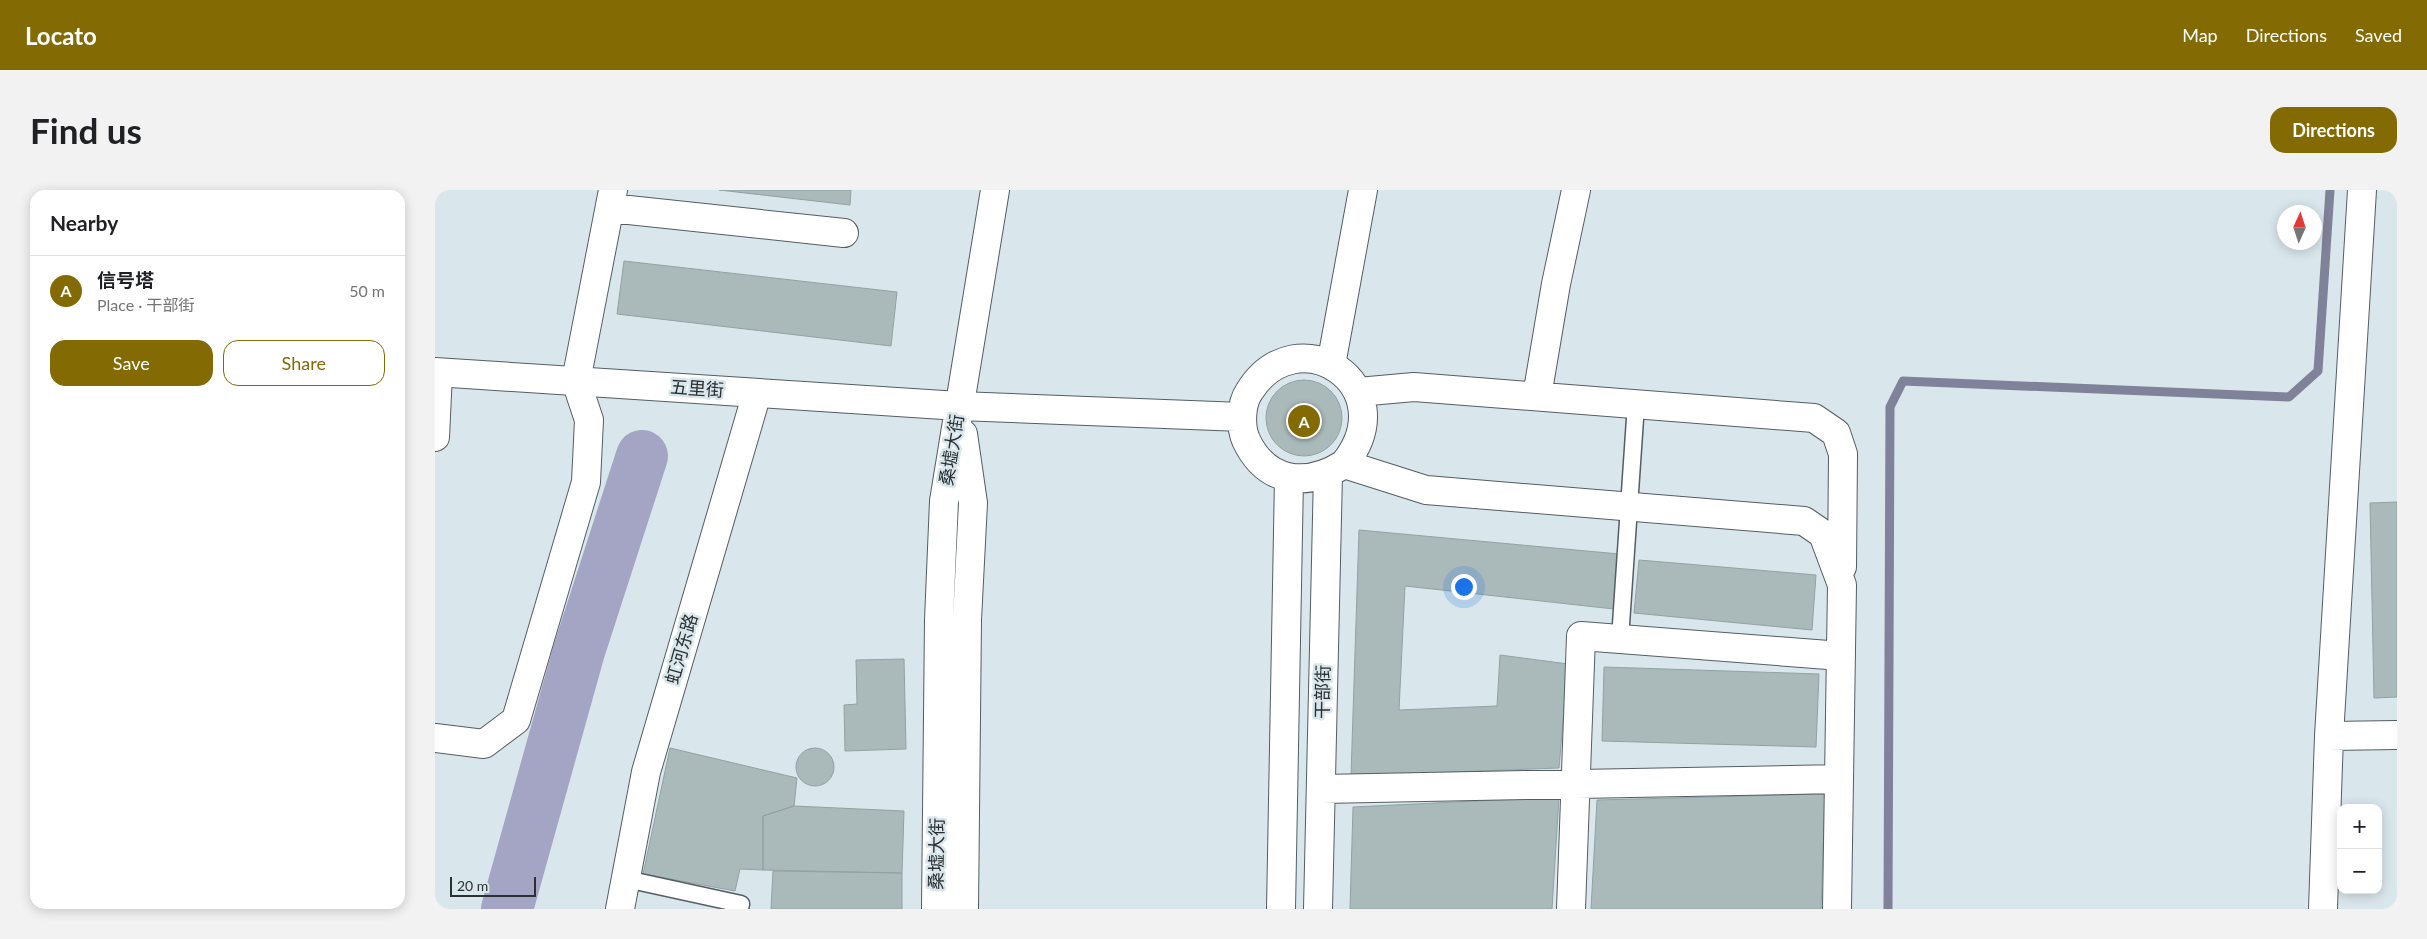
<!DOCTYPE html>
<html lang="en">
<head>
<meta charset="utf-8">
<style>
  :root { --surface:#fff; --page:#f2f2f2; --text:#202124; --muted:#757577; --line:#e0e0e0; --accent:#836a03 }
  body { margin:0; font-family:Lato,"Noto Sans SC",sans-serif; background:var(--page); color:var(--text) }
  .controls { position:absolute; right:15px; bottom:15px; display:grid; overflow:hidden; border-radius:10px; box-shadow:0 2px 12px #0003 }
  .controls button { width:45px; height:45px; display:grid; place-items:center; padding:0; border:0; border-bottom:1px solid var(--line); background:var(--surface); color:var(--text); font:25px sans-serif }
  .compass { position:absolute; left:1842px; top:15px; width:45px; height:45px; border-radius:50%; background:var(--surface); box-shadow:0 2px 12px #0003; rotate:3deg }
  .scale { position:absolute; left:15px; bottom:12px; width:86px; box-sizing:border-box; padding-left:5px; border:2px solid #2b3032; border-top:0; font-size:14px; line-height:18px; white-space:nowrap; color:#2b3032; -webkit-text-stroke:4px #d9e6ec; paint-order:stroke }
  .you { position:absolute; left:1028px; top:396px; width:18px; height:18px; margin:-12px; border:4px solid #fff; border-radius:50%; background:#1a73e8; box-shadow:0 0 0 8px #1a73e833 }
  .badge { display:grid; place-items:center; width:32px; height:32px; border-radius:50%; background:var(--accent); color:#fff; font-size:16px; font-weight:700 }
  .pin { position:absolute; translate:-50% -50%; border:2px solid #fff; box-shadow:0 1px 5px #0006 }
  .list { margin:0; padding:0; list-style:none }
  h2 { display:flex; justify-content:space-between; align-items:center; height:65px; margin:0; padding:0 20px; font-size:21px }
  h2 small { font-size:16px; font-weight:400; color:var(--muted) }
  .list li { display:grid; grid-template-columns:32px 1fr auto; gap:15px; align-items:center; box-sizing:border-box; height:70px; padding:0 20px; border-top:1px solid var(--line) }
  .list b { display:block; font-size:19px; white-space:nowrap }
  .list p { margin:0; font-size:16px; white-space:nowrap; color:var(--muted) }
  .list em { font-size:16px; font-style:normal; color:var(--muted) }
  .actions { display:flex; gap:10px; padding:15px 20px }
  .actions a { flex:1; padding:11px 0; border:1px solid var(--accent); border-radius:15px; text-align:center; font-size:18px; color:var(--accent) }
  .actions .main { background:var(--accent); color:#fff }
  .map { position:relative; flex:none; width:1962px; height:719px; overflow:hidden; border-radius:15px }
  header { display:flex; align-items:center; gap:30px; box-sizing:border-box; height:70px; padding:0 25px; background:var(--accent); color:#fff }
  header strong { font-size:24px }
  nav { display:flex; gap:28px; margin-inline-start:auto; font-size:18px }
  .intro { display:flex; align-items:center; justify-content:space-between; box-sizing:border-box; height:120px; padding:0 30px }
  h1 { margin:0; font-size:35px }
  .button { padding:12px 22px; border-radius:15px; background:var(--accent); color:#fff; font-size:18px; font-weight:700 }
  main { display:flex; gap:30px; padding:0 30px }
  aside { flex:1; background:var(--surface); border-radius:15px; box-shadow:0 2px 12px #0003 }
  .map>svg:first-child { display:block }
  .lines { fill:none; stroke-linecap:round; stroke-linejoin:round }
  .stream { stroke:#808299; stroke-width:9 }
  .river { stroke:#a4a5c5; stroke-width:52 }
  .building { fill:#aab9ba; stroke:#93a1a2 }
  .lane-casing { stroke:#535e64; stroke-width:19 }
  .street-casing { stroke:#535e64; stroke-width:30 }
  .secondary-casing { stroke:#535e64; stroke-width:30 }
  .lane { stroke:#fff; stroke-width:16 }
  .street { stroke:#fff; stroke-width:28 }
  .secondary { stroke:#fff; stroke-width:28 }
  .labels { text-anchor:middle; stroke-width:5; stroke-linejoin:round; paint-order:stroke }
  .street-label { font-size:18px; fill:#2b3032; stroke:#d9e6ec }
</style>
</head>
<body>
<header>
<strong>Locato</strong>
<nav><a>Map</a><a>Directions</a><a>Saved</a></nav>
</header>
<div class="intro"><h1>Find us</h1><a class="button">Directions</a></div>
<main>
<aside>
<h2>Nearby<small></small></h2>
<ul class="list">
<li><span class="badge">A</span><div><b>信号塔</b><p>Place · 干部街</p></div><em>50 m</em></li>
</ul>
<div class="actions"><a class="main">Save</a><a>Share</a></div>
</aside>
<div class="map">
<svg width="1962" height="719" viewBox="0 0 1962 719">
  <rect width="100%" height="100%" fill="#d9e6ec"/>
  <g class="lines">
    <path class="stream" d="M1453,719l2,-502 13,-26 386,16 29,-26 12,-181"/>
    <path class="river" d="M72,719l72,-258 63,-195"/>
  </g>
  <path class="building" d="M284,0h132l-1,15z
    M189,71l273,31 -6,54 -274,-32z
    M831 228a38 38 0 1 1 76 0a38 38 0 1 1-76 0Z
    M1962,312v195l-23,1 -4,-195z
    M924,340l260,24 -5,55 -209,-23 -6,124 98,-4 3,-51 68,9 -9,104 -208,8z
    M1204,370l177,15 -4,55 -178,-17z
    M469,469l2,90 -61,2 -1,-46 13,-1 -1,-44z
    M1169,477l215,7 -3,73 -214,-6z
    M361 577a19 19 0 1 1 38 0a19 19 0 1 1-38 0Z
    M235,558l127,30 -3,28 -31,10v54l-23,-1 -5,22 -92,-17z
    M1390,604l-4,115h-230l6,-109z
    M1124,607l-7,112h-202l3,-102z
    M359,616l110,5 -2,62 -139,-3v-54z
    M338,681l129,2v36h-131z"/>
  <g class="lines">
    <defs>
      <path id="lane" d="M1185,449l16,-235
        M191,689l115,25 -1,5"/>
      <path id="street" d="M175,18l234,25
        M896,175l32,-175
        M923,202l56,-5 400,31 22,15 7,21 -1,113
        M1102,206l19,-112 20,-94
        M524,216l283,11
        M0,247l3,-64
        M909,274c63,-78 -47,-150 -95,-72 -8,12 -9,34 -3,48 20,43 60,48 98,24l82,26 378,31 19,13 19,51 -5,324
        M1894,546l68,-1
        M0,548l49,6 32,-24 70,-238 3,-62 -13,-39 37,-191
        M887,599l517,-10
        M185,719l26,-137 111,-379
        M846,719l8,-431
        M883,719l10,-435
        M1136,719l10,-273 260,20
        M1888,719l6,-173 33,-546"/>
      <path id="secondary" d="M0,182l524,34
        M528,244l10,69 -6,117 -3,289
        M501,719l3,-289 5,-119 51,-311"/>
    </defs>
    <use href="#lane" class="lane-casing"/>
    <use href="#street" class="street-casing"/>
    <use href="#secondary" class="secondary-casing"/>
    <use href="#lane" class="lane"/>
    <use href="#street" class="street"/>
    <use href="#secondary" class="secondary"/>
  </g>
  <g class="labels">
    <g class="street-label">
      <text transform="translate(262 199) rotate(4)" y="6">五里街</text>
      <text transform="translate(517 260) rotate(-81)" y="6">桑墟大街</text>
      <text transform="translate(247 459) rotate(-74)" y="6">虹河东路</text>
      <text transform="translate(888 502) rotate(-89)" y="6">干部街</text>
      <text transform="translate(502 664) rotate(-89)" y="6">桑墟大街</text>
    </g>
  </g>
</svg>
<div class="controls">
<button>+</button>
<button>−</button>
</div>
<svg class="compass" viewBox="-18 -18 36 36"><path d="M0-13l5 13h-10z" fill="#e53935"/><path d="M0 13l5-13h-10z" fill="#757577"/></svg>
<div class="scale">20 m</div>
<div class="you"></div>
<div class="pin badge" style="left:869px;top:231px">A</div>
</div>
</main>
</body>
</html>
